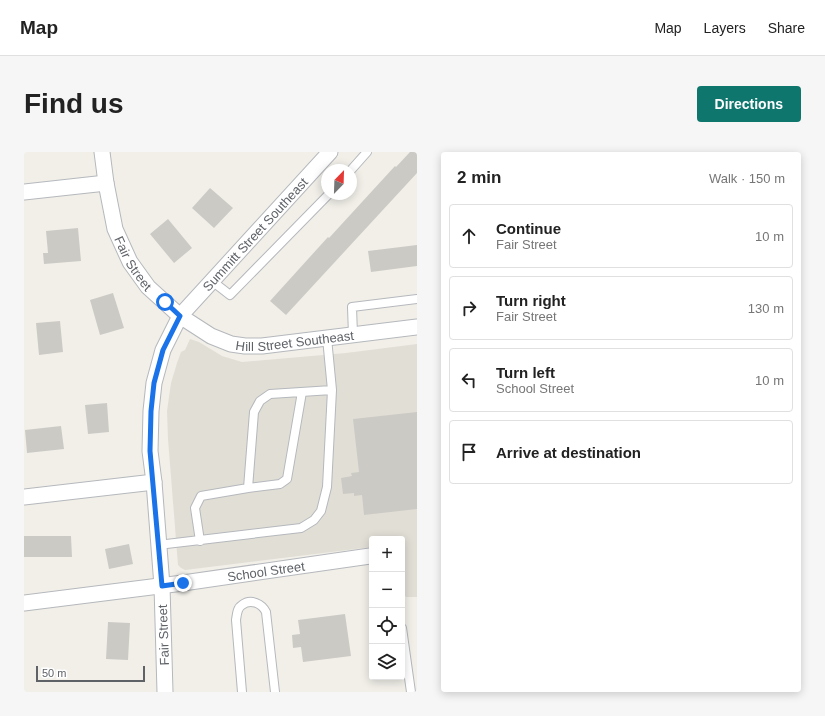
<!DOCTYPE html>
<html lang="en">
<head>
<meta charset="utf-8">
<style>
  :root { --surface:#fff; --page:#f6f6f6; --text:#222; --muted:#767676; --line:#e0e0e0; --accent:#0f766e }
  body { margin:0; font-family:Helvetica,sans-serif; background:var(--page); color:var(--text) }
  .controls { position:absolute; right:12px; bottom:12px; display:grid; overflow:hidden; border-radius:4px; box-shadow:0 2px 10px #0003 }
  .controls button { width:36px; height:36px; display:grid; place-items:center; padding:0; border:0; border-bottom:1px solid var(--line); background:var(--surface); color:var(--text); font:20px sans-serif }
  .compass { position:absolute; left:297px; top:12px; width:36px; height:36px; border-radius:50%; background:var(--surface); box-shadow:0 2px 10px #0003; rotate:23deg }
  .scale { position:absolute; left:12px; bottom:10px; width:109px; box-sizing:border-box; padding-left:4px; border:2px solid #5f6368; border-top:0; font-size:11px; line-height:14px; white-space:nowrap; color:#5f6368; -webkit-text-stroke:3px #fff; paint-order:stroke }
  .stop { position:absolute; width:12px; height:12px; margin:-9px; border:3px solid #1a73e8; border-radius:50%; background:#fff }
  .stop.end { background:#1a73e8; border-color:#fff; box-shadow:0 1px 4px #0008 }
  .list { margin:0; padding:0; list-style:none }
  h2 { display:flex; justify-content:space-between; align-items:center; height:52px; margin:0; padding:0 16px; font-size:17px }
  h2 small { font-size:13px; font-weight:400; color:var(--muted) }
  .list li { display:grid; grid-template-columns:26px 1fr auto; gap:12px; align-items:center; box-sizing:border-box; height:64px; margin:0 8px 8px; padding:0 8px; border:1px solid var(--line); border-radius:4px }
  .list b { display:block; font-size:15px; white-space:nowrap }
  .list p { margin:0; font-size:13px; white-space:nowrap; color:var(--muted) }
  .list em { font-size:13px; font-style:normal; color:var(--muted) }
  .icon { flex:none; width:22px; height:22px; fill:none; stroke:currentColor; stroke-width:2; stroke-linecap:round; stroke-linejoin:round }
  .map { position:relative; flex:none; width:393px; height:540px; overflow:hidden; border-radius:4px }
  header { display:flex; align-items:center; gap:24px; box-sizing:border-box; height:56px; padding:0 20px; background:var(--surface); border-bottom:1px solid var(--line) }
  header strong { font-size:19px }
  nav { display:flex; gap:22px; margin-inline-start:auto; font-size:14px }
  .intro { display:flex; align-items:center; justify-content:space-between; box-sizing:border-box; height:96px; padding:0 24px }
  h1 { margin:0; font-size:28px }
  .button { padding:10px 18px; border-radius:4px; background:var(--accent); color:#fff; font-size:14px; font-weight:700 }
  main { display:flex; gap:24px; padding:0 24px }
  aside { flex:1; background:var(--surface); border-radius:4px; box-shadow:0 2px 10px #0003 }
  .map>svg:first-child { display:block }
  .education { fill:#e1ded6 }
  .building { fill:#cccac5 }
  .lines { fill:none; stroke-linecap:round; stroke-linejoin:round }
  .lane-casing { stroke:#b5b8bc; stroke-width:10 }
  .street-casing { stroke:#b5b8bc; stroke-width:17 }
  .lane { stroke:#fff; stroke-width:8 }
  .street { stroke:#fff; stroke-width:15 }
  .route { stroke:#1a73e8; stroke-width:5 }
  .labels { text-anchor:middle; stroke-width:3.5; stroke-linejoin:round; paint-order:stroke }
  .street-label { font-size:13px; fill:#5f6368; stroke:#fff }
</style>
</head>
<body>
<header>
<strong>Map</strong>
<nav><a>Map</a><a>Layers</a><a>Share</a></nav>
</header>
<div class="intro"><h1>Find us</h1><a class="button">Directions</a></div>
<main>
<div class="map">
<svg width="393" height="540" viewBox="0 0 393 540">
  <rect width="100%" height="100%" fill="#f1efe8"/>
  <path class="education" d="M166,187l9,3 23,14 20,6 104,-9 71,-9v253h-11l-4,-6v-52h-30v8l-187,23 -4,-2 -3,-3 -10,-126 -1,-28 4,-28 6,-20 4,-11 4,-2z"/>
  <path class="building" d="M386,0h7v21l-131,142 -16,-14 58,-64 1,1 66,-72 1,1z
    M186,36l23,20 -19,20 -22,-20z
    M144,67l24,29 -18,15 -24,-29z
    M54,76l3,33 -37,3 -1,-11h5l-2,-22z
    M393,93v21l-46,6 -3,-21z
    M89,141l11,35 -24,7 -10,-35z
    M36,169l3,31 -24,3 -3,-32z
    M83,251l2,29 -21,2 -3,-29z
    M393,260v97l-53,6 -2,-20 -8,1v-3l-11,1 -2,-16 11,-2 -1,-3 8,-1 -6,-53z
    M37,274l3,23 -37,4 -2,-23z
    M0,384h47l1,21h-48z
    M105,392l4,20 -24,5 -4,-20z
    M321,462l6,42 -48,6 -2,-15 -8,1 -1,-13 8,-1 -2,-14z
    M84,470l22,1 -2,37 -22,-1z"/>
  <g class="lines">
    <defs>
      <path id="lane" d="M327,18l16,-18
        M188,129l18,14 99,-101
        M329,183l-1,-28 65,-8
        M224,336l32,-4 7,-5 15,-87
        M176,389l-5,-33 6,-12 47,-8 6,-76 6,-11 10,-7 62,-4
        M134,393l143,-17 13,-8 7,-9 6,-24 5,-97 -5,-52
        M378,476l9,64
        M218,540l-6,-72c1,-6 1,-12 6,-15 9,-7 20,-1 24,7l9,80"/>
      <g id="street">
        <path id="s1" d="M78,0l4,31 9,46 15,33 18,25 32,29 31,20 20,8 14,2h17l155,-19"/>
        <path d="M0,40l82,-9"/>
        <path d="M0,345l130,-15"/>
        <path id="s2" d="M0,451l159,-20 187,-27"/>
        <path id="s3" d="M141,540l-3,-106 -8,-104 -4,-31 1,-40 3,-28 9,-33 17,-34 150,-164"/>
      </g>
    </defs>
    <use href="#lane" class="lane-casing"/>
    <use href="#street" class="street-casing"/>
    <use href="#lane" class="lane"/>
    <use href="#street" class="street"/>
  </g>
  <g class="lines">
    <path class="route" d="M141,150l15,14 -17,34 -9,33 -3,28 -1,40 12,135 21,-3"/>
  </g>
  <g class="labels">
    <g class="street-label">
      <text dy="5" stroke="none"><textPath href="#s3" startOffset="493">Summitt Street Southeast</textPath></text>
      <text dy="5" stroke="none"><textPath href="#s1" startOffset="117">Fair Street</textPath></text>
      <text dy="5" stroke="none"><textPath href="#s1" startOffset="311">Hill Street Southeast</textPath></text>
      <text dy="5" stroke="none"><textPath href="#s2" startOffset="244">School Street</textPath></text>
      <text transform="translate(139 483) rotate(-92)" y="5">Fair Street</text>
    </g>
  </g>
</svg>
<div class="controls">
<button>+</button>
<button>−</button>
<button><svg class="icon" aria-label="locate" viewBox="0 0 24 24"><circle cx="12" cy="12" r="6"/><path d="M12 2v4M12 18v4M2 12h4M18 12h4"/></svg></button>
<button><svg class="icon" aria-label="layers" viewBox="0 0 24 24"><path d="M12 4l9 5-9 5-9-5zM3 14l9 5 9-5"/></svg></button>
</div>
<svg class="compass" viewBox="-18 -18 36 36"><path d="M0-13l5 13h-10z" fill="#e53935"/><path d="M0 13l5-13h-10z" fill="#767676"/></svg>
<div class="scale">50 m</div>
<div class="stop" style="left:141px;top:150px"></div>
<div class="stop end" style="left:159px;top:431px"></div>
</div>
<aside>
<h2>2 min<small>Walk · 150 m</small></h2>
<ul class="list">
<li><svg class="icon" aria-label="ahead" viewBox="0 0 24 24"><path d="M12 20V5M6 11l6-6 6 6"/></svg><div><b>Continue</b><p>Fair Street</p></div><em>10 m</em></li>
<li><svg class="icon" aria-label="right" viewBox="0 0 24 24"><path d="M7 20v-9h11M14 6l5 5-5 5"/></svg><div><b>Turn right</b><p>Fair Street</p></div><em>130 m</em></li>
<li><svg class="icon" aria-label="left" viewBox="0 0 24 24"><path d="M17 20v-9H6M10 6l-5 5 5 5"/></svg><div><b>Turn left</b><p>School Street</p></div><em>10 m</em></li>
<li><svg class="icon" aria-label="arrive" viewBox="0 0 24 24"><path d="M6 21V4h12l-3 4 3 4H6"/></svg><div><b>Arrive at destination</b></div></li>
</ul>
</aside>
</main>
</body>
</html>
